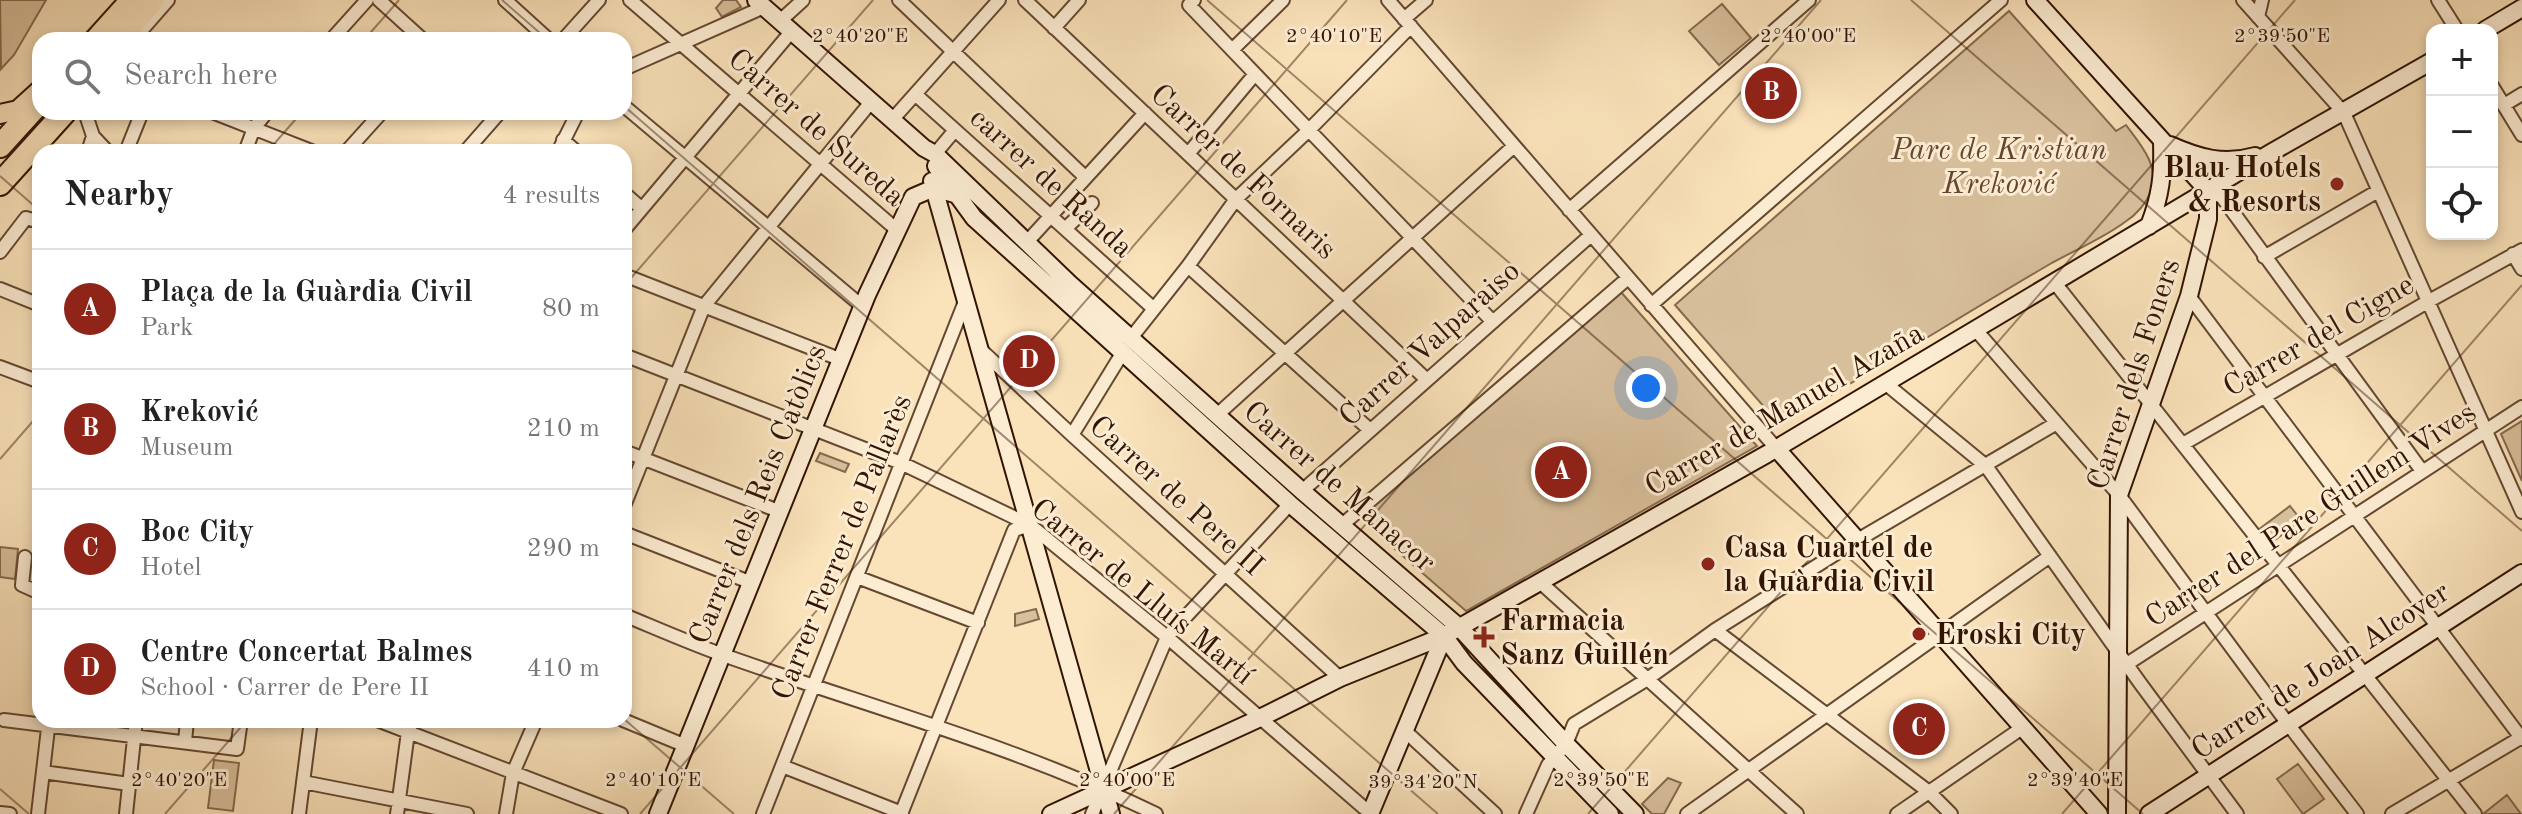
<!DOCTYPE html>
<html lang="en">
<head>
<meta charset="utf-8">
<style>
  :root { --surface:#fff; --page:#f6f6f6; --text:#222; --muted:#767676; --line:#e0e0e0; --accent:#8f2418 }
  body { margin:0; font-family:"Old Standard TT",serif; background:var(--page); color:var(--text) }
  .controls { position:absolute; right:24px; top:24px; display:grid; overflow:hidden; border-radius:16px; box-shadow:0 4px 12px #0003 }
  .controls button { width:72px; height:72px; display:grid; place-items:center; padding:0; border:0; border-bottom:2px solid var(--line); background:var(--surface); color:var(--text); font:40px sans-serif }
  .you { position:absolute; left:1646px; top:388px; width:28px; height:28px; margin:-20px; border:6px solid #fff; border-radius:50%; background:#1a73e8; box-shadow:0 0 0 12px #1a73e833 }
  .badge { display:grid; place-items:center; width:52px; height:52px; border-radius:50%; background:var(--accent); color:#fff; font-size:26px; font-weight:700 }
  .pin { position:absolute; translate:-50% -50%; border:4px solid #fff; box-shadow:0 2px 8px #0006 }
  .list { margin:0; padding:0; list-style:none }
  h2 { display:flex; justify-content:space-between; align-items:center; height:104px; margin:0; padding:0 32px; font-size:34px }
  h2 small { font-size:26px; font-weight:400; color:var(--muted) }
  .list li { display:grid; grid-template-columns:52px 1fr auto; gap:24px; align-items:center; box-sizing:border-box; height:120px; padding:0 32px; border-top:2px solid var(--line) }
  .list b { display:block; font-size:30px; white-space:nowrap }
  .list p { margin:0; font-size:26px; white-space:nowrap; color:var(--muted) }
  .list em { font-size:26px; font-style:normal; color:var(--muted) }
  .icon { flex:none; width:44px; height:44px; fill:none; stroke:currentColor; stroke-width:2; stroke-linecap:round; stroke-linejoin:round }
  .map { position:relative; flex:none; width:2522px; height:814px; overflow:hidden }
  .search { position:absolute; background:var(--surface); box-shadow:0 4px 12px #0003; left:32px; top:32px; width:600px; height:88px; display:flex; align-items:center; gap:20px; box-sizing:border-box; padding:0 28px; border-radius:24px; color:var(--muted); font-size:30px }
  .panel { position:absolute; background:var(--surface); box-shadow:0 4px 12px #0003; left:32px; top:144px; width:600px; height:584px; border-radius:24px }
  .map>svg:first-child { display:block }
  .green { fill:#d8bf9b; stroke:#856a4f; stroke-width:2 }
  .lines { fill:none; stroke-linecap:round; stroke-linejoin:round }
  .street-casing { stroke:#644831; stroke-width:16 }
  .secondary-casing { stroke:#321403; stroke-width:20 }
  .primary-casing { stroke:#321403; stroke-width:22 }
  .highway-casing { stroke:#321403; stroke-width:26 }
  .street { stroke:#fcecd2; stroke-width:12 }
  .secondary { stroke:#fcecd2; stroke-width:16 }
  .primary { stroke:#fae2ba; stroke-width:18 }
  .highway { stroke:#fae2ba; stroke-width:22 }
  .ticks { fill:none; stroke:#321403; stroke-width:2; stroke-opacity:0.45 }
  .poi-dot { fill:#8f2418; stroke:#fcecd2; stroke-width:3 }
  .labels { text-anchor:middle; stroke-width:6; stroke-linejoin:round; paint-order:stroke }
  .street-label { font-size:30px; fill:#321403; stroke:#fcecd2 }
  .park-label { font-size:30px; font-style:italic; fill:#644731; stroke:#fcecd2 }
  .poi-label { font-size:30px; font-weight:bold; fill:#321403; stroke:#fcecd2; text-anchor:start }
  .ticks-label { font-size:20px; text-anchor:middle; fill:#321403; stroke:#fcecd2; stroke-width:6; stroke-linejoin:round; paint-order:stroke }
</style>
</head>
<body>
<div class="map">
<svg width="2522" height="814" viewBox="0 0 2522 814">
  <rect width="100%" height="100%" fill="#fae2ba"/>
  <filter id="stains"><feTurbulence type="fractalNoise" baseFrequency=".0025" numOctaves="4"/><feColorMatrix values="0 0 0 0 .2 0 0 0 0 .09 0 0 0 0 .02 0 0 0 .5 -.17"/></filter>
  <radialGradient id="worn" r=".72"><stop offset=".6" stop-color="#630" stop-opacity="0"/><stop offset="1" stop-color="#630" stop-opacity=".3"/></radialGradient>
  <path class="green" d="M0,0h46l-32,55 -13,14z
    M723,0h13l5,7 -19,10 -6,-9z
    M1722,4l29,34 -32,27 -30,-34z
    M2009,11l107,120 10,-6c13,18 34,40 25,65 -4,13 -15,25 -26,32 -23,17 -50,28 -75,42 -75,44 -149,90 -224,134l-7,-4 -40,30 -104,-119z
    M1620,291l137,155 -291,165 -109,-95z
    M2522,421v60l-21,-47z
    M820,453l29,11 -4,8 -29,-11z
    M2290,506l11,14 -31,24 -12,-14z
    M0,547l18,2 -3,30 -15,-2z
    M1036,609l3,10 -24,7v-12z
    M214,760l25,3 -6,48 -25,-3z
    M2298,764l26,35 -21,15 -26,-35z
    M1668,778l13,5 -17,31h-12l-10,-10z
    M2507,795l14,19h-38z"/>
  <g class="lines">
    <defs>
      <path id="street" d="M379,0l44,40
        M505,0l44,40
        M630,0l267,230
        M899,0l186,177
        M1025,0l402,380
        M1194,0l-5,5 304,317
        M1388,0l388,448
        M2243,0l101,113 178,399
        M2438,0l19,30
        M2258,17l4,-17
        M1404,19l22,-19
        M780,21l23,-21
        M1054,28l25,-28
        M133,40l35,-40
        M331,40l36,-40
        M563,40l36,-40
        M1232,50l51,-50
        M624,69l140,-62
        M2492,86l30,49
        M915,94l239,215
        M2504,105l18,-11
        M624,106l239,201
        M85,112l8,24 15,16
        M212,112l102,40
        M892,120l107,-120
        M563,140l14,12
        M88,152l5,-16
        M126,152l16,-40
        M245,152l9,-24 13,-16
        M346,152l36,-40
        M465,152l35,-40
        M558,152l20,-40
        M935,154l20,-24
        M1188,154l67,-80
        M2208,191l14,6 200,274
        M624,193l17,15
        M1569,210l240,-210
        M1065,229l27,-26
        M624,230l167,-198
        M1026,243l119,-130
        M0,252l26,-34 14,4
        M2513,254l9,15
        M2264,257l114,-66
        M1188,266l182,164
        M624,275l218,85
        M2055,283l420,531
        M0,289l40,16
        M2189,296l333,443
        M1651,305l350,-305
        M1975,329l144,166 169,229 69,90
        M1131,338l57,-72 48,-67 73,-69 102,-104
        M981,350l91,85 268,243
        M624,355l277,108 129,62 137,112 204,177
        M0,367l40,15
        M1885,383l101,83 154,217 97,131
        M1217,415l297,-269
        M1072,435l51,-83
        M2183,444l246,-143 93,-51
        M624,451l157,61
        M1302,491l289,-256
        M624,506l80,-200 167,-204
        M1342,525l286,-247
        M624,533l128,50
        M25,557l-3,28 18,8
        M857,577l121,46
        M1540,582l257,232
        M624,615c34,14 68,29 102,41 144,51 293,91 430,158
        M1715,630l214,162 22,22
        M2127,664l395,-257
        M4,720l233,29 4,-29
        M377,720l244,94
        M623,720l63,26
        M1405,731l90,83
        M185,742l2,-22
        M782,766l120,47
        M43,772l86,12
        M303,782l164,32
        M0,813l10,1
        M38,814l11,-94
        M126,814l10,-94
        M299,814l12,-94
        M397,814l11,-82 5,-12
        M506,814l7,-41 23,-53
        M763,814l203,-515
        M901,814l113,-284 16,-5
        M1092,814l75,-177 123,-133
        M1526,814l22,-49 18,-21 8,-20 72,-44 69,-50 141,-89 199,-117
        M1687,814l363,-258
        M1897,814l125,-86
        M2392,814l130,-77"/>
      <path id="secondary" d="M756,0l168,148 11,6 135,130 232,207 158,137 106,116 69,70
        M2035,0l173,191
        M2485,30l37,-22
        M2170,145c29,13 54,20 85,11
        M936,166l38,52 316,286 154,132 20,27 146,151
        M932,181l179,633
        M2149,226c12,-31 14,-51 13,-84
        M1776,448l323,366
        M658,814l209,-519 46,-98 21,-9 24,7
        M1051,814l207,-95 82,-41 104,-42 323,-182 505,-302 160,-91
        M1370,814l74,-178
        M2117,814l2,-319 70,-199 19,-77v-28
        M2149,814l373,-241"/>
      <path id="primary" d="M0,114l18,-4 22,-20"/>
      <path id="highway" d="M96,40l36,-40
        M118,40l35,-40
        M0,146l40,-44
        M0,184l65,-72"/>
    </defs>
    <use href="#street" class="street-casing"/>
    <use href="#secondary" class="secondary-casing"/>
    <use href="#primary" class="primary-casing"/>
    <use href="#highway" class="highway-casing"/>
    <use href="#street" class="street"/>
    <use href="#secondary" class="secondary"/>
    <use href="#primary" class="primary"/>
    <use href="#highway" class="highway"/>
  </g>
  <path class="ticks" d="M502,0l46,40M1207,0l936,814M1911,0l611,531M364,40l35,-40M624,106l814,708M267,152l35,-40M0,176l40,35M624,286l249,-286M0,459l40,-46M624,719l110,95M0,789l29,25M165,814l82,-94M640,814l707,-814M1114,814l707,-814M1588,814l707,-814M2062,814l460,-529"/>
  <g class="poi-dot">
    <circle cx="2337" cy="184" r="8"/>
    <circle cx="1708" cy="564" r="8"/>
    <circle cx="1919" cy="634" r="8"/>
    <path d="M1480 625h8v8h8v8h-8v8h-8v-8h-8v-8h8z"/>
  </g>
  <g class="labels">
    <g class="street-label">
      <text transform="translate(817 127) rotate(41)" y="10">Carrer de Sureda</text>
      <text transform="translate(1244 171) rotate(43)" y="10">Carrer de Fornaris</text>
      <text transform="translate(1052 182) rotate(42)" y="10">carrer de Randa</text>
      <text transform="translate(2318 335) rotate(-30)" y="10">Carrer del Cigne</text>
      <text transform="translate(1429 343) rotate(-42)" y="10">Carrer Valparaiso</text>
      <text transform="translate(2133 374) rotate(-72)" y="10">Carrer dels Foners</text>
      <text transform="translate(1784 409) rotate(-30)" y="10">Carrer de Manuel Azaña</text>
      <text transform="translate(1340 486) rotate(41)" y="10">Carrer de Manacor</text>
      <text transform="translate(757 494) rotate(-68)" y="10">Carrer dels Reis Catòlics</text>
      <text transform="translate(1177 495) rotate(42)" y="10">Carrer de Pere II</text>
      <text transform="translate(2310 514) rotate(-33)" y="10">Carrer del Pare Guillem Vives</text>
      <text transform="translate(841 547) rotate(-68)" y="10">Carrer Ferrer de Pallarès</text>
      <text transform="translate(1143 591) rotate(39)" y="10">Carrer de Lluís Martí</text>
      <text transform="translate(2320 670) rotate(-33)" y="10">Carrer de Joan Alcover</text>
    </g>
    <g class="park-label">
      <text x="1999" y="159">Parc de Kristian<tspan x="1999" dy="34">Kreković</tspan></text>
    </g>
    <g class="poi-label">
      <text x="2321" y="177" text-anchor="end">Blau Hotels<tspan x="2321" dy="34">&amp; Resorts</tspan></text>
      <text x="1724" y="557">Casa Cuartel de<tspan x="1724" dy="34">la Guàrdia Civil</tspan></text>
      <text x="1500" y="630">Farmacia<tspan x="1500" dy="34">Sanz Guillén</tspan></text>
      <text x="1935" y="644">Eroski City</text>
    </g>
  </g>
  <g class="ticks-label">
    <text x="860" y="42">2°40'20"E</text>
    <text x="1334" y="42">2°40'10"E</text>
    <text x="1808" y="42">2°40'00"E</text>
    <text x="2282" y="42">2°39'50"E</text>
    <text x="179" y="786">2°40'20"E</text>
    <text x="653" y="786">2°40'10"E</text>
    <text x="1127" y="786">2°40'00"E</text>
    <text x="1601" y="786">2°39'50"E</text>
    <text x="2075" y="786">2°39'40"E</text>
    <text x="1423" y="788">39°34'20"N</text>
  </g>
  <rect width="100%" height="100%" filter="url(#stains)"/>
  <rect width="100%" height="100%" fill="url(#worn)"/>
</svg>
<div class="controls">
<button>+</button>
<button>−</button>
<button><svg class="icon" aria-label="locate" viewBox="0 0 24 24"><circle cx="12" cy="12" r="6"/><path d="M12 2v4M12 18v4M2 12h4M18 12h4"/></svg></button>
</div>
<div class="you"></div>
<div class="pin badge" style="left:1561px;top:472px">A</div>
<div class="pin badge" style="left:1771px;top:93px">B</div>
<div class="pin badge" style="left:1919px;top:729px">C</div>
<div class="pin badge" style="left:1029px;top:361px">D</div>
<div class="search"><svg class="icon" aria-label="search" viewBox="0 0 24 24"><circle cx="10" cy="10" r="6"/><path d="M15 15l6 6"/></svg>Search here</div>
<section class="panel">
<h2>Nearby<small>4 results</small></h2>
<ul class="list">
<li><span class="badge">A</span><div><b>Plaça de la Guàrdia Civil</b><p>Park</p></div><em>80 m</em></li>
<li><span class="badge">B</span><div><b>Kreković</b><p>Museum</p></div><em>210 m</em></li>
<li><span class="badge">C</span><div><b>Boc City</b><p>Hotel</p></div><em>290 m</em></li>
<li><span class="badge">D</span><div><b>Centre Concertat Balmes</b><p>School · Carrer de Pere II</p></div><em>410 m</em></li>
</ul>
</section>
</div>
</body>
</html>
